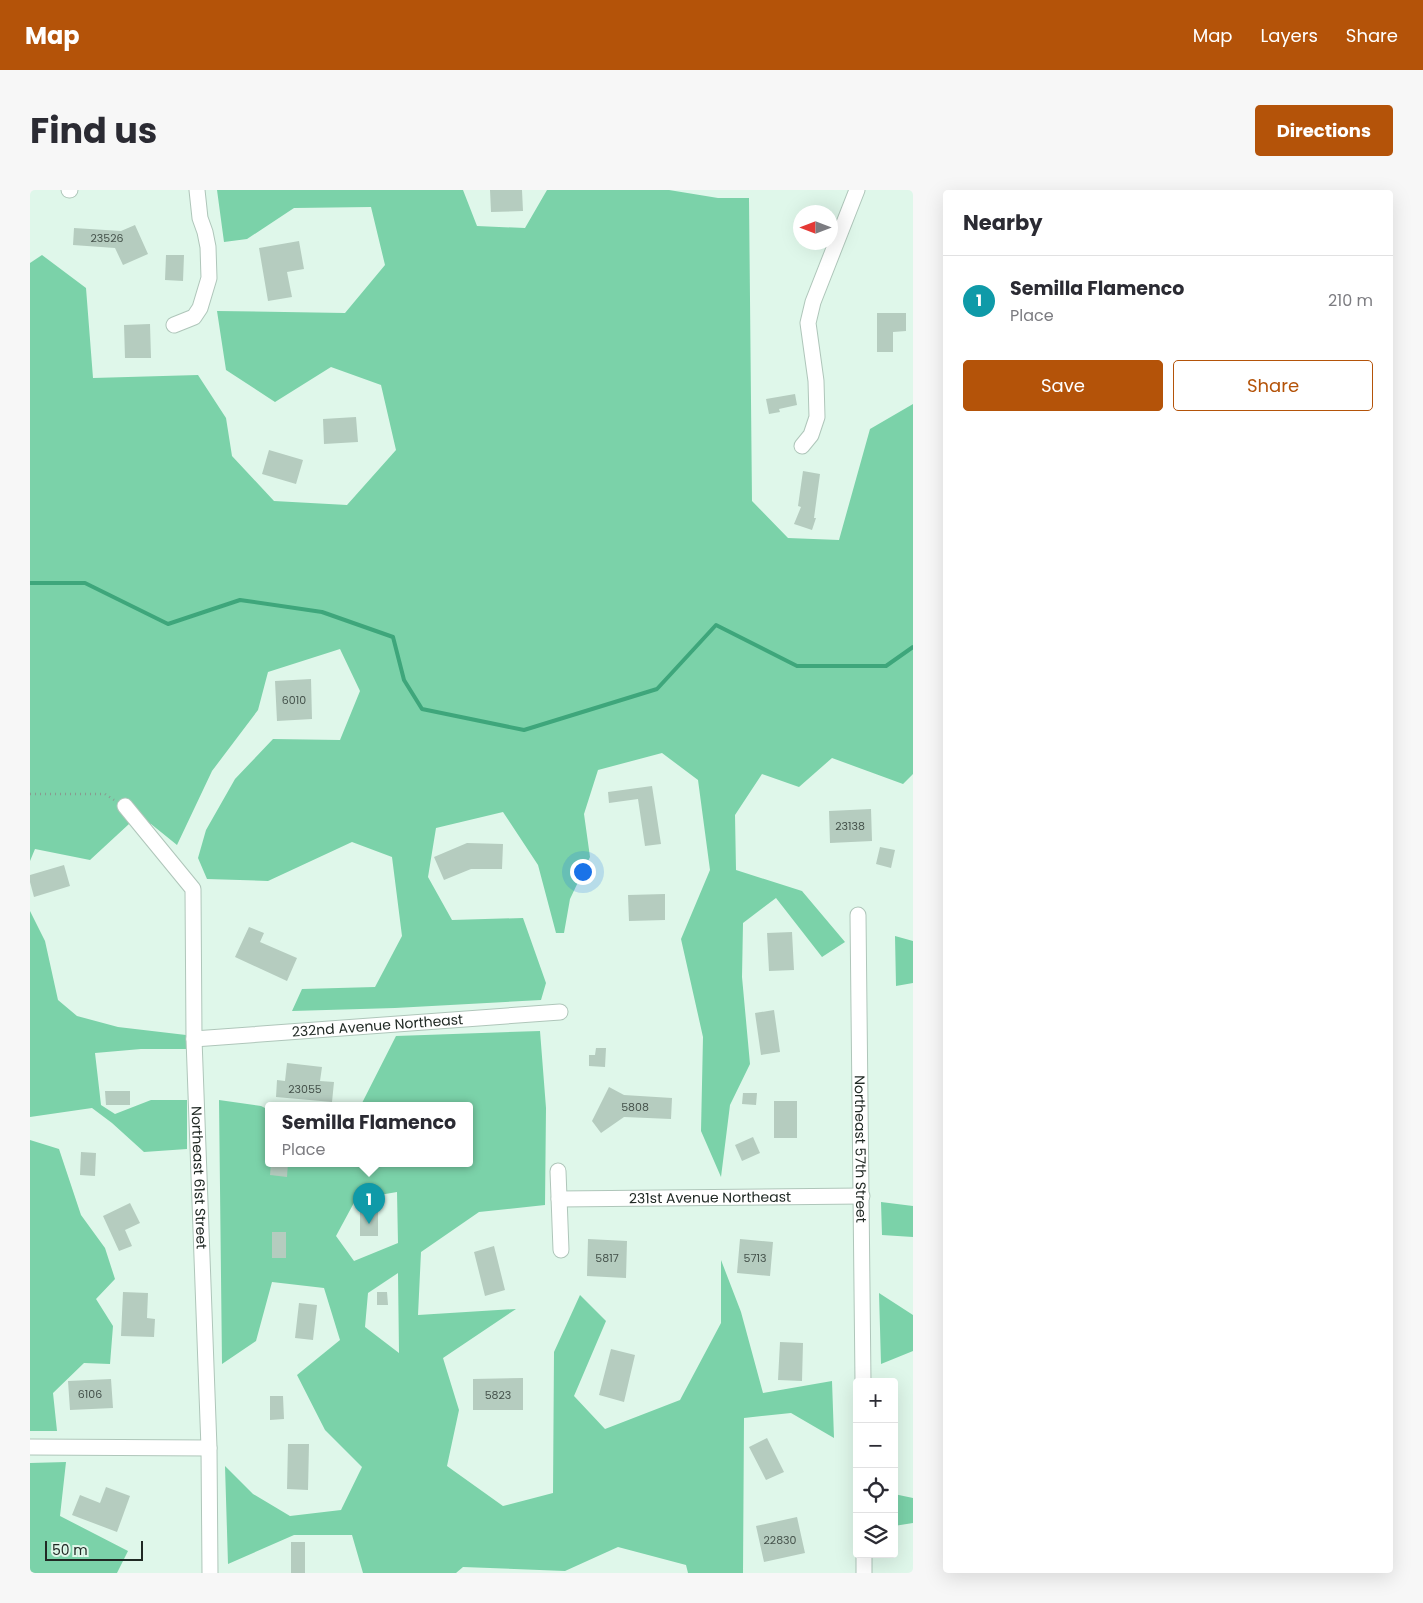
<!DOCTYPE html>
<html lang="en">
<head>
<meta charset="utf-8">
<style>
  :root { --surface:#fff; --page:#f7f7f7; --text:#2b2b33; --muted:#7c7c81; --line:#e1e1e2; --accent:#b45309 }
  body { margin:0; font-family:Poppins,sans-serif; background:var(--page); color:var(--text) }
  .controls { position:absolute; right:15px; bottom:15px; display:grid; overflow:hidden; border-radius:5px; box-shadow:0 5px 20px #0002 }
  .controls button { width:45px; height:45px; display:grid; place-items:center; padding:0; border:0; border-bottom:1px solid var(--line); background:var(--surface); color:var(--text); font:25px sans-serif }
  .compass { position:absolute; left:763px; top:15px; width:45px; height:45px; border-radius:50%; background:var(--surface); box-shadow:0 5px 20px #0002; rotate:270deg }
  .scale { position:absolute; left:15px; bottom:12px; width:98px; box-sizing:border-box; padding-left:5px; border:2px solid #202924; border-top:0; font-size:14px; line-height:18px; white-space:nowrap; color:#202924; -webkit-text-stroke:4px #dff7ea; paint-order:stroke }
  .you { position:absolute; left:552px; top:681px; width:18px; height:18px; margin:-12px; border:4px solid #fff; border-radius:50%; background:#1a73e8; box-shadow:0 0 0 8px #1a73e833 }
  .badge { display:grid; place-items:center; width:32px; height:32px; border-radius:50%; background:var(--accent); color:#fff; font-size:16px; font-weight:700 }
  .pin { position:absolute; translate:-50% -41px; filter:drop-shadow(0 1px 2px #0008) }
  .pin::after { content:''; position:absolute; top:26px; width:18px; height:15px; background:inherit; clip-path:polygon(0 0,100% 0,50% 100%) }
  .popup { position:absolute; left:235px; top:912px; width:208px; height:65px; box-sizing:border-box; display:grid; place-content:center; border-radius:5px; background:var(--surface); filter:drop-shadow(0 1px 4px #0005); font-size:16px; white-space:nowrap; color:var(--muted) }
  .popup b { font-size:19px; color:var(--text) }
  .popup::after { content:''; position:absolute; left:50%; top:100%; margin-left:-10px; border:10px solid transparent; border-top-color:var(--surface) }
  .list { margin:0; padding:0; list-style:none }
  h2 { display:flex; justify-content:space-between; align-items:center; height:65px; margin:0; padding:0 20px; font-size:21px }
  h2 small { font-size:16px; font-weight:400; color:var(--muted) }
  .list li { display:grid; grid-template-columns:32px 1fr auto; gap:15px; align-items:center; box-sizing:border-box; height:90px; padding:0 20px; border-top:1px solid var(--line) }
  .list b { display:block; font-size:19px; white-space:nowrap }
  .list p { margin:0; font-size:16px; white-space:nowrap; color:var(--muted) }
  .list em { font-size:16px; font-style:normal; color:var(--muted) }
  .actions { display:flex; gap:10px; padding:15px 20px }
  .actions a { flex:1; padding:11px 0; border:1px solid var(--accent); border-radius:5px; text-align:center; font-size:18px; color:var(--accent) }
  .actions .main { background:var(--accent); color:#fff }
  .icon { flex:none; width:28px; height:28px; fill:none; stroke:currentColor; stroke-width:2; stroke-linecap:round; stroke-linejoin:round }
  .map { position:relative; flex:none; width:883px; height:1383px; overflow:hidden; border-radius:5px }
  header { display:flex; align-items:center; gap:30px; box-sizing:border-box; height:70px; padding:0 25px; background:var(--accent); color:#fff }
  header strong { font-size:24px }
  nav { display:flex; gap:28px; margin-inline-start:auto; font-size:18px }
  .intro { display:flex; align-items:center; justify-content:space-between; box-sizing:border-box; height:120px; padding:0 30px }
  h1 { margin:0; font-size:35px }
  .button { padding:12px 22px; border-radius:5px; background:var(--accent); color:#fff; font-size:18px; font-weight:700 }
  main { display:flex; gap:30px; padding:0 30px }
  aside { flex:1; background:var(--surface); border-radius:5px; box-shadow:0 5px 20px #0002 }
  .map>svg:first-child { display:block }
  .green { fill:#7bd2a9; fill-rule:evenodd }
  .lines { fill:none; stroke-linecap:round; stroke-linejoin:round }
  .stream { stroke:#3ea67b; stroke-width:4 }
  .building { fill:#b5ccbf }
  .minor-casing { stroke:#afc6ba; stroke-width:17 }
  .path { stroke:#899a90; stroke-width:2.5; stroke-dasharray:1 4; stroke-linecap:butt }
  .minor { stroke:#fff; stroke-width:15 }
  .labels { text-anchor:middle; stroke-width:5; stroke-linejoin:round; paint-order:stroke }
  .number-label { font-size:11px; fill:#45524b }
  .street-label { font-size:14px; fill:#202924; stroke:#dff7ea }
</style>
</head>
<body>
<header>
<strong>Map</strong>
<nav><a>Map</a><a>Layers</a><a>Share</a></nav>
</header>
<div class="intro"><h1>Find us</h1><a class="button">Directions</a></div>
<main>
<div class="map">
<svg width="883" height="1383" viewBox="0 0 883 1383">
  <rect width="100%" height="100%" fill="#dff7ea"/>
  <path class="green" d="M187,0h246l14,36 48,2 22,-38h122l49,8h31l3,303 36,37 51,2 31,-111 43,-25v370l-10,10 -71,-26 -33,29 -37,-13 -27,41 1,55 66,21 43,51 -23,15 -46,-59 -33,25 -1,54 8,87 -20,41 -9,72 -20,-46 2,-94 -22,-98 29,-69 -12,-90 -36,-27 -64,17 -14,44 6,43 -20,42 -6,34h-8l-18,-68 -35,-53 -67,16 -8,49 24,43 71,-2 23,65 -5,17 -146,8 -103,3 10,-22 73,-2 27,-51 -10,-79 -40,-15 -84,39 -61,-2 -9,-21 8,-28 29,-51 38,-40 67,1 20,-49 -20,-42 -72,23 -10,38 -46,61 -35,74 -26,-21h-22l-39,36 -55,-11 -5,12v-598l12,-8 44,33 7,90 105,-3 28,43 6,38 42,45 73,4 49,-55 -15,-65 -50,-18 -56,35 -49,-32 -9,-59 128,2 40,-48 -14,-58 -77,1 -47,31 -23,3z
    M0,721l15,30 13,59 19,16 41,11 68,8v14h-45l-46,4 6,52 14,9 36,-14h36v49l-43,3 -32,-29 -20,-15 -62,9z
    M865,746l18,5v42l-17,3z
    M510,841l6,77 -1,97 -66,7 -58,40 -3,63 98,-6 -73,49 16,52 -12,56 56,40 50,-13 1,-141 26,-57 26,26 -32,75 31,33 75,-29 41,-77v-63l20,52 22,81 69,-12 2,57 -43,-25 -47,5 -1,155h-55l-2,-8 -68,-18 -53,24 -102,-4 -7,6h-93l-11,-38h-58l-66,29 -3,-98 28,28 37,22 51,-6 21,-43 -37,-37 -28,-55 43,-35 -16,-52 -52,-6 -16,59 -34,23 -3,-264 42,6 8,4v53h200v-58h-108l35,-69zM367,1002l1,51 -44,18 -18,-25 20,-37zM368,1083l1,80 -34,-26 3,-34z
    M0,950l29,9 22,66 24,33 10,31 -19,20 17,27 -3,38 -26,-1 -31,30 4,38h-27z
    M851,1012l32,4v31l-31,-2z
    M849,1103l34,22v36l-32,13z
    M36,1272l-6,54 68,35 -11,22h-87v-110z
    M864,1304l19,4v25l-19,3z"/>
  <g class="lines">
    <path class="stream" d="M0,393h55l83,41 72,-24 82,12 71,25 11,43 18,29 102,21 133,-41 59,-64 81,41h89l27,-19"/>
  </g>
  <path class="building" d="M460,0h32l1,21 -32,1z
    M105,35l13,29 -25,11 -8,-17 -42,-3 1,-17 47,3z
    M269,51l5,28 -17,3 5,25 -24,4 -9,-53z
    M136,65h18l-1,26 -18,-1z
    M847,123h29v18l-13,1v20h-16z
    M120,134l1,34h-26l-1,-33z
    M765,204l2,11 -18,4 1,3 -11,2 -3,-15z
    M326,227l2,25 -34,2 -1,-25z
    M239,260l34,10 -7,24 -34,-10z
    M773,281l17,3 -6,44h2l-4,12 -18,-6 7,-17 -3,-1z
    M281,489l1,40 -35,2 -2,-40z
    M622,596l9,58 -16,2 -7,-47 -29,4 -1,-11z
    M841,619l1,32 -42,2 -1,-32z
    M437,653l36,1 -1,25h-31l-27,11 -10,-23z
    M850,657l15,3 -4,18 -15,-4z
    M34,675l6,21 -36,11 -4,-15v-7z
    M635,704v26l-36,1 -1,-26z
    M219,737l15,6 -4,9 37,16 -10,23 -52,-24z
    M762,742l2,38 -25,1 -2,-38z
    M744,820l6,42 -19,3 -6,-42z
    M566,858h10l-1,19 -16,-1v-11h6z
    M257,873l35,4 -2,14 14,1 -2,20 -56,-5 1,-17 8,1z
    M579,897l15,8 48,3 -1,21 -47,-2 -23,16 -9,-12z
    M75,901h25v14h-24z
    M713,903h14l-1,12 -14,-1z
    M744,911h23v37h-23z
    M723,947l7,16 -18,8 -7,-16z
    M51,962l15,1 -1,23 -15,-1z
    M241,973h17l-1,14 -17,-2z
    M100,1013l10,20 -15,7 7,16 -13,5 -16,-35z
    M330,1022h18v24h-18z
    M242,1042h14v26h-14z
    M558,1049l39,2 -1,37 -39,-2z
    M710,1049l33,3 -3,34 -33,-3z
    M464,1056l11,44 -20,6 -11,-44z
    M93,1102l25,1 -1,25 8,1 -1,18 -33,-1z
    M347,1102h10l1,13h-11z
    M269,1113l18,2 -4,35 -18,-2z
    M750,1152l23,1 -1,38 -24,-1z
    M581,1159l24,6 -11,47 -25,-7z
    M493,1188v32h-50v-31z
    M81,1189l2,29 -43,2 -2,-29z
    M240,1206h13l1,23 -14,1z
    M737,1248l17,34 -18,8 -17,-33z
    M258,1254h21l-1,46 -21,-1z
    M76,1297l24,9 -13,36 -45,-17 8,-20 20,8z
    M767,1327l8,36 -41,9 -8,-36z
    M261,1352h14v31h-14z"/>
  <g class="lines">
    <defs>
      <g id="minor">
        <path d="M39,0h1"/>
        <path d="M144,135l20,-8 6,-9 9,-30 -1,-31 -3,-15 -5,-14 -3,-28"/>
        <path d="M772,256l9,-11 6,-18 -1,-36 -8,-58 5,-21 44,-112"/>
        <path id="s1" d="M95,616l68,83 1,150 15,409 1,125"/>
        <path id="s2" d="M828,725l5,467"/>
        <path id="s3" d="M164,849l366,-27"/>
        <path d="M528,981l3,79"/>
        <path id="s4" d="M529,1009l303,-3"/>
        <path d="M0,1257l179,1"/>
        <path d="M834,1364v19"/>
      </g>
    </defs>
    <use href="#minor" class="minor-casing"/>
    <path class="path" d="M0,604h75l9,6"/>
    <use href="#minor" class="minor"/>
  </g>
  <g class="labels">
    <g class="number-label">
      <text x="77" y="52">23526</text>
      <text x="264" y="514">6010</text>
      <text x="820" y="640">23138</text>
      <text x="275" y="903">23055</text>
      <text x="605" y="921">5808</text>
      <text x="577" y="1072">5817</text>
      <text x="725" y="1072">5713</text>
      <text x="60" y="1208">6106</text>
      <text x="468" y="1209">5823</text>
      <text x="750" y="1354">22830</text>
    </g>
    <g class="street-label">
      <text dy="5" stroke="none"><textPath href="#s3" startOffset="184">232nd Avenue Northeast</textPath></text>
      <text dy="5" stroke="none"><textPath href="#s2" startOffset="234">Northeast 57th Street</textPath></text>
      <text dy="5" stroke="none"><textPath href="#s1" startOffset="396">Northeast 61st Street</textPath></text>
      <text dy="5" stroke="none"><textPath href="#s4" startOffset="151">231st Avenue Northeast</textPath></text>
    </g>
  </g>
</svg>
<div class="controls">
<button>+</button>
<button>−</button>
<button><svg class="icon" aria-label="locate" viewBox="0 0 24 24"><circle cx="12" cy="12" r="6"/><path d="M12 2v4M12 18v4M2 12h4M18 12h4"/></svg></button>
<button><svg class="icon" aria-label="layers" viewBox="0 0 24 24"><path d="M12 4l9 5-9 5-9-5zM3 14l9 5 9-5"/></svg></button>
</div>
<svg class="compass" viewBox="-18 -18 36 36"><path d="M0-13l5 13h-10z" fill="#e53935"/><path d="M0 13l5-13h-10z" fill="#7c7c81"/></svg>
<div class="scale">50 m</div>
<div class="you"></div>
<div class="pin badge" style="left:339px;top:1034px;background:#0f9aa8">1</div>
<div class="popup"><b>Semilla Flamenco</b>Place</div>
</div>
<aside>
<h2>Nearby<small></small></h2>
<ul class="list">
<li><span class="badge" style="background:#0f9aa8">1</span><div><b>Semilla Flamenco</b><p>Place</p></div><em>210 m</em></li>
</ul>
<div class="actions"><a class="main">Save</a><a>Share</a></div>
</aside>
</main>
</body>
</html>
